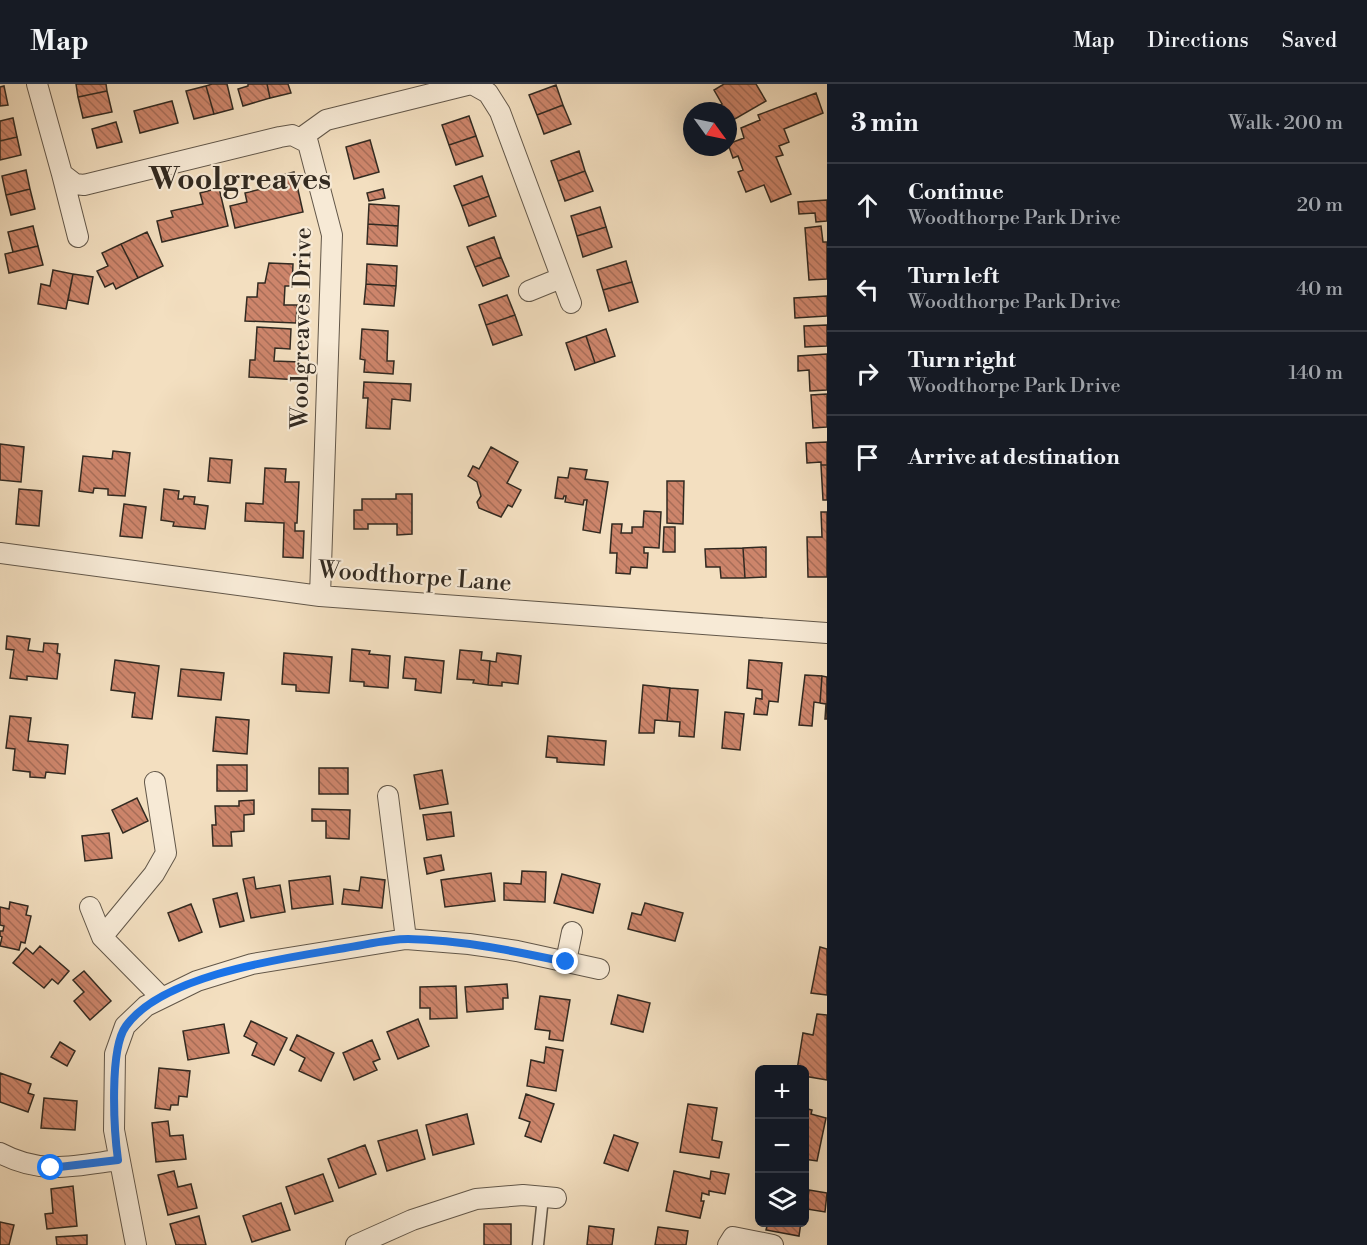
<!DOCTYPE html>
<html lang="en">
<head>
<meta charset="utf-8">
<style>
  :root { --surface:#171b24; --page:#20242c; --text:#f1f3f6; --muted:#9ea1a6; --line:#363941 }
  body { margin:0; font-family:"Libre Bodoni",serif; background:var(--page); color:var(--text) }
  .controls { position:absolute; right:18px; bottom:18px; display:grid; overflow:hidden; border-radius:9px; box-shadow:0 6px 24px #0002 }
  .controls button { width:54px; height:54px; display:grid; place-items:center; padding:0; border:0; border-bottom:2px solid var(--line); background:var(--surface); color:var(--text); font:30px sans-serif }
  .compass { position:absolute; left:683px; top:18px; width:54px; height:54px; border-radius:50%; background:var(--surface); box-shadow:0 6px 24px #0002; rotate:123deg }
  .stop { position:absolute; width:18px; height:18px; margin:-14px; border:4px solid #1a73e8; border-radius:50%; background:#fff }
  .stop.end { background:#1a73e8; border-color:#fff; box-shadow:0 2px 6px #0008 }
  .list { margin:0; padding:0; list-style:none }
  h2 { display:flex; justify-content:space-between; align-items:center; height:78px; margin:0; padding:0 24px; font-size:26px }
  h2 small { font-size:20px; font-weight:400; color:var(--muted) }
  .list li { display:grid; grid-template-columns:39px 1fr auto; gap:18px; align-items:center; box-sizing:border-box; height:84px; padding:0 24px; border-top:2px solid var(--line) }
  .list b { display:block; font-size:22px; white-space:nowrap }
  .list p { margin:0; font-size:20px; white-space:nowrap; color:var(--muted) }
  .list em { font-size:20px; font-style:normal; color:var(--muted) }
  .icon { flex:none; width:33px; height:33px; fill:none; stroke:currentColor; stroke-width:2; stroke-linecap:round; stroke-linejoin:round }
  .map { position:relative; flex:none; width:827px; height:1161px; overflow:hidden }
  header { display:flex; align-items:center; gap:36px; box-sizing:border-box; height:84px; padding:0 30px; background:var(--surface); border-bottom:2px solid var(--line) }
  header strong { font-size:28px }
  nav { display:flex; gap:33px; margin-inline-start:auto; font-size:21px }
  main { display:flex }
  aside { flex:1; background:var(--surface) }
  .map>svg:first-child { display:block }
  .building { fill:url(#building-back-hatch); stroke:#322a21; stroke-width:1.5 }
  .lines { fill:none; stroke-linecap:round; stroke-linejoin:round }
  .service-casing { stroke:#625749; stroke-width:13 }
  .minor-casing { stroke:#625749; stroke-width:22 }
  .service { stroke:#f7ead6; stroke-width:10 }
  .minor { stroke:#f7ead6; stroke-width:20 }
  .route { stroke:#1a73e8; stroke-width:8 }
  .labels { text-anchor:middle; stroke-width:4.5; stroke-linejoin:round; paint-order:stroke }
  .street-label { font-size:24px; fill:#322a21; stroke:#f7ead6 }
  .district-label { font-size:30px; font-weight:bold; fill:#322a21; stroke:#f7ead6 }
</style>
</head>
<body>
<header>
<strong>Map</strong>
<nav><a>Map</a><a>Directions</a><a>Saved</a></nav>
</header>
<main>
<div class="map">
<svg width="827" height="1161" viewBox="0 0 827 1161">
  <defs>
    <pattern id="building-back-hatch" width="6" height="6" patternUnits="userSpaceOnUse" patternTransform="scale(1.5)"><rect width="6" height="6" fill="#cd856b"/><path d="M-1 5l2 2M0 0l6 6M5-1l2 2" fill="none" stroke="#a76d58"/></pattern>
  </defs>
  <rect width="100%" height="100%" fill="#f3dfc0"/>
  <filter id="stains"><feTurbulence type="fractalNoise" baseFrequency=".00333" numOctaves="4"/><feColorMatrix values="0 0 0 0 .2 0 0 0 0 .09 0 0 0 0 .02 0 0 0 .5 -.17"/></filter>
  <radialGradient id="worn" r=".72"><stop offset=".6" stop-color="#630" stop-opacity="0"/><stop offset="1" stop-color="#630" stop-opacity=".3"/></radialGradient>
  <path class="building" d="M76,0h30l1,7 -29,6z
    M212,0h15l6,25 -19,5 -8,-28z
    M248,0h19l3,14 -27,8 -5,-17 10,-3z
    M267,0h21l3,9 -21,5z
    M724,0h32l10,17 -38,22v-12h-8l-3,-4 5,-3 -8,-14z
    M556,1l7,20 -26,10 -8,-20z
    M4,2l4,19 -8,1v-19z
    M206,2l8,28 -20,5 -8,-28z
    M107,7l5,21 -29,6 -5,-21z
    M816,9l7,20 -39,16 5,13 -10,4 4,9 -7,2 15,37 -20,8 -7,-17 -18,7 -8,-20 5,-2 -5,-14 -5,2 -5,-14 16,-6 -3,-10 19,-8 -2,-5z
    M172,17l6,22 -38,10 -6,-22z
    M563,21l8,19 -27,10 -7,-19z
    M469,32l7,20 -27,9 -7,-20z
    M13,34l4,19 -17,4v-20z
    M116,38l6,20 -25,6 -5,-19z
    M476,52l7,20 -27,9 -7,-20z
    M17,53l4,18 -21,5v-19z
    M370,56l9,32 -25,7 -8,-32z
    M579,67l6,20 -27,10 -7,-20z
    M26,86l4,19 -24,6 -4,-19z
    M585,87l8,20 -28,10 -7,-20z
    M294,88l9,40 -68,16 -5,-22 17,-4 -2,-9 29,-7 -2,-8z
    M482,92l7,20 -27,10 -8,-20z
    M219,104l9,38 -66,16 -5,-21 16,-4 -2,-6 32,-7 -3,-11z
    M30,105l5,20 -24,6 -5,-20z
    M383,105l2,9 -16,3 -2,-8z
    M489,112l7,20 -27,10 -7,-20z
    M827,116v21l-11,1 -1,-9 -16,1 -1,-12z
    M369,120l30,2 -1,20 -30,-2z
    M600,123l6,20 -29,9 -6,-20z
    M368,140l30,2 -1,20 -30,-2z
    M33,142l5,20 -25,6 -5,-20z
    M821,142l2,16h4v37l-18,1 -4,-52z
    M606,143l6,20 -29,10 -6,-21z
    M147,148l16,34 -25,12 -17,-34z
    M494,153l7,20 -26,10 -8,-20z
    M121,160l17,34 -22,11 -3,-6 -8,4 -8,-16 11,-5 -6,-13z
    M38,162l5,19 -34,8 -4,-19z
    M501,173l8,19 -26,10 -8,-19z
    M626,177l6,21 -29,8 -6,-20z
    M269,179l24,1 -1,22h-7l-1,19h13l-1,18 -51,-2 2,-24h10l1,-14h7z
    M367,180l30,2 -1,20 -30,-2z
    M53,186l20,4 -7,35 -28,-5 3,-20 9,2z
    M73,190l20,3 -5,27 -20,-4z
    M632,198l6,20 -29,9 -6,-21z
    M366,200l30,2 -2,20 -30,-2z
    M507,211l8,20 -29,10 -7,-20z
    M827,212v20l-32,2 -1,-20z
    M515,231l7,20 -29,10 -7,-20z
    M827,241v21l-22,1 -1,-21z
    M257,243l34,2 -1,20 -15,-1 -1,13 26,1 -1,18 -50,-3 1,-17h5z
    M362,245l26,2 -1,30h7l-1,13 -29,-2 1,-12 -5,-1z
    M606,245l9,27 -20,7 -9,-27z
    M586,252l9,27 -20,7 -9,-27z
    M827,270v36l-17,1 -1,-21 -11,1v-15z
    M364,298l47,2 -1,17 -18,-2 -2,30 -24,-1 2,-30h-5z
    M827,310v33l-14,1 -2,-33z
    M827,358v23h-6v-3l-14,1 -1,-20z
    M0,360l24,3 -3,35 -21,-2z
    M491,363l27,15 -11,21 14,7 -9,17 -4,-2 -7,12 -22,-9 -2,-6 4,-6 -4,-14 -9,-6 5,-10 6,3z
    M113,367l17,2 -5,43 -17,-1v-6l-14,-1 -1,5 -14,-2 4,-35 29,3z
    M210,374l22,2 -2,23 -22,-2z
    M821,381h6v35h-4z
    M265,384l21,1 -1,13h14l-2,41h-2v8h9l-1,27 -20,-1 1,-34 -39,-2 1,-18 17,1z
    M570,384l17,2 -2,9 23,3 -8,51 -17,-3 4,-30h-3l-1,5 -18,-3 1,-6h-2l-1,3 -8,-1 3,-21 10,1z
    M667,397h17l-1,43 -16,-1z
    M19,405l23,2 -3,35 -23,-2z
    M164,405l15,2 -1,8h5l1,-3 11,1 -1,7 14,2 -3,23 -32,-3 1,-4 -13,-2z
    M396,410h16v40l-15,1v-11h-29v5h-14v-19h8v-11h34z
    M124,420l22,3 -4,31 -22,-2z
    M644,427l17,1 -2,36 -15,-1v6h4l-1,15 -16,-1 -1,7 -14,-1 1,-20h-7l2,-29h10l-1,9h11v-6h11z
    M821,428h6v65h-19l-1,-40h15z
    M664,443h11v25h-12z
    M766,463v30l-21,1 -2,-30z
    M743,464l2,30h-24l-1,-11h-14l-1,-18z
    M7,552l23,3 -2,11 15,2 1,-9 14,1 -1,9 3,1 -3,25 -30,-3v4l-17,-2 4,-28 -8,-1z
    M352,565l18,2 -1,3 21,2 -2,32 -24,-2v-4l-14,-1z
    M460,566l22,2 -1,8 9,1 -2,24 -15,-2 1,-3 -17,-1z
    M284,569l48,4 -3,36 -33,-2v-6l-14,-1z
    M497,569l24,3 -3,28 -16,-2v4l-14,-1 2,-24 6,1z
    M405,573l39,4 -3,32 -26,-3 1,-11 -13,-1z
    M115,576l44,6 -7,53 -20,-2 3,-24 -24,-3z
    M749,576l33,3 -4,39 -9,-1 -2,14 -13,-1 2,-16 6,1v-9l-15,-2z
    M181,585l43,4 -3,27 -43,-4z
    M805,591l17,1 -2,27 -6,-1 -2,24 -13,-1z
    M822,592l5,1v42h-2l1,-15 -6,-1z
    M643,601l27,3 -3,33 -12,-1 -1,13h-15z
    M670,604l28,2 -4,47 -15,-1 1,-14 -13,-1z
    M725,628l19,2 -4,36 -18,-2z
    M10,632l21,2 -3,23 40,4 -3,29 -19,-2 -1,6 -15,-1v-5l-17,-2 2,-21 -9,-1z
    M216,633l33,3 -2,34 -34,-3z
    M548,652l58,5 -2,24 -47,-3v-4l-11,-1z
    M217,681h30v26h-30z
    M319,684h29v26h-29z
    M442,686l6,34 -28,5 -6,-34z
    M137,714l11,23 -25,12 -11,-23z
    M254,716v14l-10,1v16l-13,1 1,14h-19l-1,-21h4l-1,-19h24v-5z
    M312,725l38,1 -1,29 -23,-1v-17h-14z
    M451,728l3,24 -27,4 -4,-25z
    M109,749l3,25 -27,3 -3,-25z
    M441,771l3,15 -17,4 -3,-16z
    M522,787l24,1 -1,30 -41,-2v-17l17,1z
    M491,789l4,28 -50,6 -4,-27z
    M562,790l38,10 -7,29 -39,-10z
    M330,792l3,28 -41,5 -3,-28z
    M254,793l2,12 24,-4 5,27 -34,6 -8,-39z
    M361,793l24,3 -3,28 -40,-4 2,-15 15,2z
    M237,809l7,28 -24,6 -7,-28z
    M10,818l18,4 -2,9 5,1 -6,27 -4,-1 -2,8 -19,-4 2,-9 -2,-1v-5h3l1,-5 -4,-1v-18l9,2z
    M645,819l38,10 -8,28 -47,-12 4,-16 9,2z
    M191,820l11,28 -23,9 -11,-28z
    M40,862l29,25 -11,13 -6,-5 -8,9 -31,-25 13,-15 7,6z
    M820,863l7,2v46l-16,-2z
    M84,887l27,30 -21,19 -16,-19 10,-9 -11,-12z
    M507,900l1,14h-5v11l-36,3 -2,-25z
    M456,902l1,32 -27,1v-11h-10v-21z
    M618,911l32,8 -7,29 -32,-8z
    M540,912l30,4 -7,41 -14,-2 1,-8 -15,-2z
    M817,930l10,1v65l-23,-4v-6h-7l6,-37 10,2z
    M418,935l11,27 -31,13 -11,-27z
    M251,937l36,17 -13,27 -22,-10 5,-12 -13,-7z
    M224,940l5,29 -41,7 -5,-29z
    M297,951l37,18 -13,28 -22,-10 6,-13 -15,-8z
    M372,956l8,19 -7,3 4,8 -23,10 -11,-27z
    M60,958l15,9 -8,15 -16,-9z
    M546,963l17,3 -7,41 -29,-5 4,-26 13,3z
    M159,984l31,3 -3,26 -8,-1 -1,9h-7l-1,5 -15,-2z
    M0,989l31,11 -3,9 6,2 -6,17 -28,-10z
    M526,1010l28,10 -13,38 -16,-6 5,-14 -11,-4z
    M44,1014l33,3 -2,29 -34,-2z
    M688,1020l29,4 -5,32 10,2 -3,16 -39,-6z
    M804,1024l8,2 -1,4 15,4 -9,43 -13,-2z
    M467,1030l7,30 -41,11 -7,-30z
    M168,1037l2,15 13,-1 3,24 -30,3 -4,-39z
    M417,1046l8,29 -38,12 -9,-30z
    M614,1051l24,8 -10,28 -24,-8z
    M365,1061l11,29 -37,14 -11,-29z
    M174,1087l4,16 13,-3 6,24 -29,7 -10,-40z
    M674,1087l36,8 1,-8 18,3 -4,20 -16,-3v4l-7,-2 -1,8h3l-4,17 -34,-7z
    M323,1090l10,27 -38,13 -9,-27z
    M73,1102l4,40 -30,3 -2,-15 8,-1 -2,-24z
    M809,1106l18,3 -2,19 -18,-3 -3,3v-16l4,1z
    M281,1119l9,27 -38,12 -9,-26z
    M199,1132l7,29h-30l-6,-21z
    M0,1138l14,3 -5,20h-9z
    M768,1138h33l-2,14 -33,-6z
    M484,1140h27v21h-27z
    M589,1142l25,3 -2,16h-25z
    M658,1143l30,4 -2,14h-31z
    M87,1151v10h-30l-1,-8z"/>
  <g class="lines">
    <defs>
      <path id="service" d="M538,1161l5,-48"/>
      <path id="minor" d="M37,0l25,90 13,10 9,1 196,-48 12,-2 16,8 24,92 -12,361
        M472,0l16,9 12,19 71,191
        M301,54l25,-18 145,-36
        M62,90l16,63
        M529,207l32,-13
        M0,469l320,43 507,37
        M388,712l18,143
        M90,823l12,30 59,60
        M102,853l52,-63 12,-21 -11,-71
        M566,877l6,-29
        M0,1069c41,22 74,13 118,7
        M136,1161l-22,-115 1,-76 10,-28 21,-20 51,-25 55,-17 154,-25 63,5 48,7 82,18
        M356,1161l56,-25 64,-21 47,-4 33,3
        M728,1161l5,-8 40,8"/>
    </defs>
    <use href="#service" class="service-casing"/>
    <use href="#minor" class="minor-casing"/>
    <use href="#service" class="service"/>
    <use href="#minor" class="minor"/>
  </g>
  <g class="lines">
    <path class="route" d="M51,1084l67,-8c-4,-29 -9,-111 8,-134 37,-52 160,-68 219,-78 20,-3 43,-9 63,-9 54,1 106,12 158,23"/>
  </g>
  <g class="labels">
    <g class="street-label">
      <text transform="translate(301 244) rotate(-89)" y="8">Woolgreaves Drive</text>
      <text transform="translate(415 492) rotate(4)" y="8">Woodthorpe Lane</text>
    </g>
    <g class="district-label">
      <text x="240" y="105">Woolgreaves</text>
    </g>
  </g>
  <rect width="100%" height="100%" filter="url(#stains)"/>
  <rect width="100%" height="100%" fill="url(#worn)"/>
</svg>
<div class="controls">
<button>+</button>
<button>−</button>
<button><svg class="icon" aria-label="layers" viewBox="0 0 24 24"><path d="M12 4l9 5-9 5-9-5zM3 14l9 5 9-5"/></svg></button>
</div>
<svg class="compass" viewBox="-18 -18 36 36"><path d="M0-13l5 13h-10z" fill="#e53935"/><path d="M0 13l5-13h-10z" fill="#9ea1a6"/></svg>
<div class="stop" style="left:51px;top:1084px"></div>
<div class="stop end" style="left:566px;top:878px"></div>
</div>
<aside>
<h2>3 min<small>Walk · 200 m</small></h2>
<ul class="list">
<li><svg class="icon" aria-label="ahead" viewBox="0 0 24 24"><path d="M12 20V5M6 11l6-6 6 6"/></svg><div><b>Continue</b><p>Woodthorpe Park Drive</p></div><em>20 m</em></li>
<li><svg class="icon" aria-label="left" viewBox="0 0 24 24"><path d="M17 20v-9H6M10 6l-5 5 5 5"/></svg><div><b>Turn left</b><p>Woodthorpe Park Drive</p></div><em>40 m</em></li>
<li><svg class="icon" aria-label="right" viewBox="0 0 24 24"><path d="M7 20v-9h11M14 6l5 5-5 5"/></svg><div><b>Turn right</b><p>Woodthorpe Park Drive</p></div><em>140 m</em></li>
<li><svg class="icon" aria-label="arrive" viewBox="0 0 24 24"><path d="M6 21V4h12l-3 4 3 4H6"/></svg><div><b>Arrive at destination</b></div></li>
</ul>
</aside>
</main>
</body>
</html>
